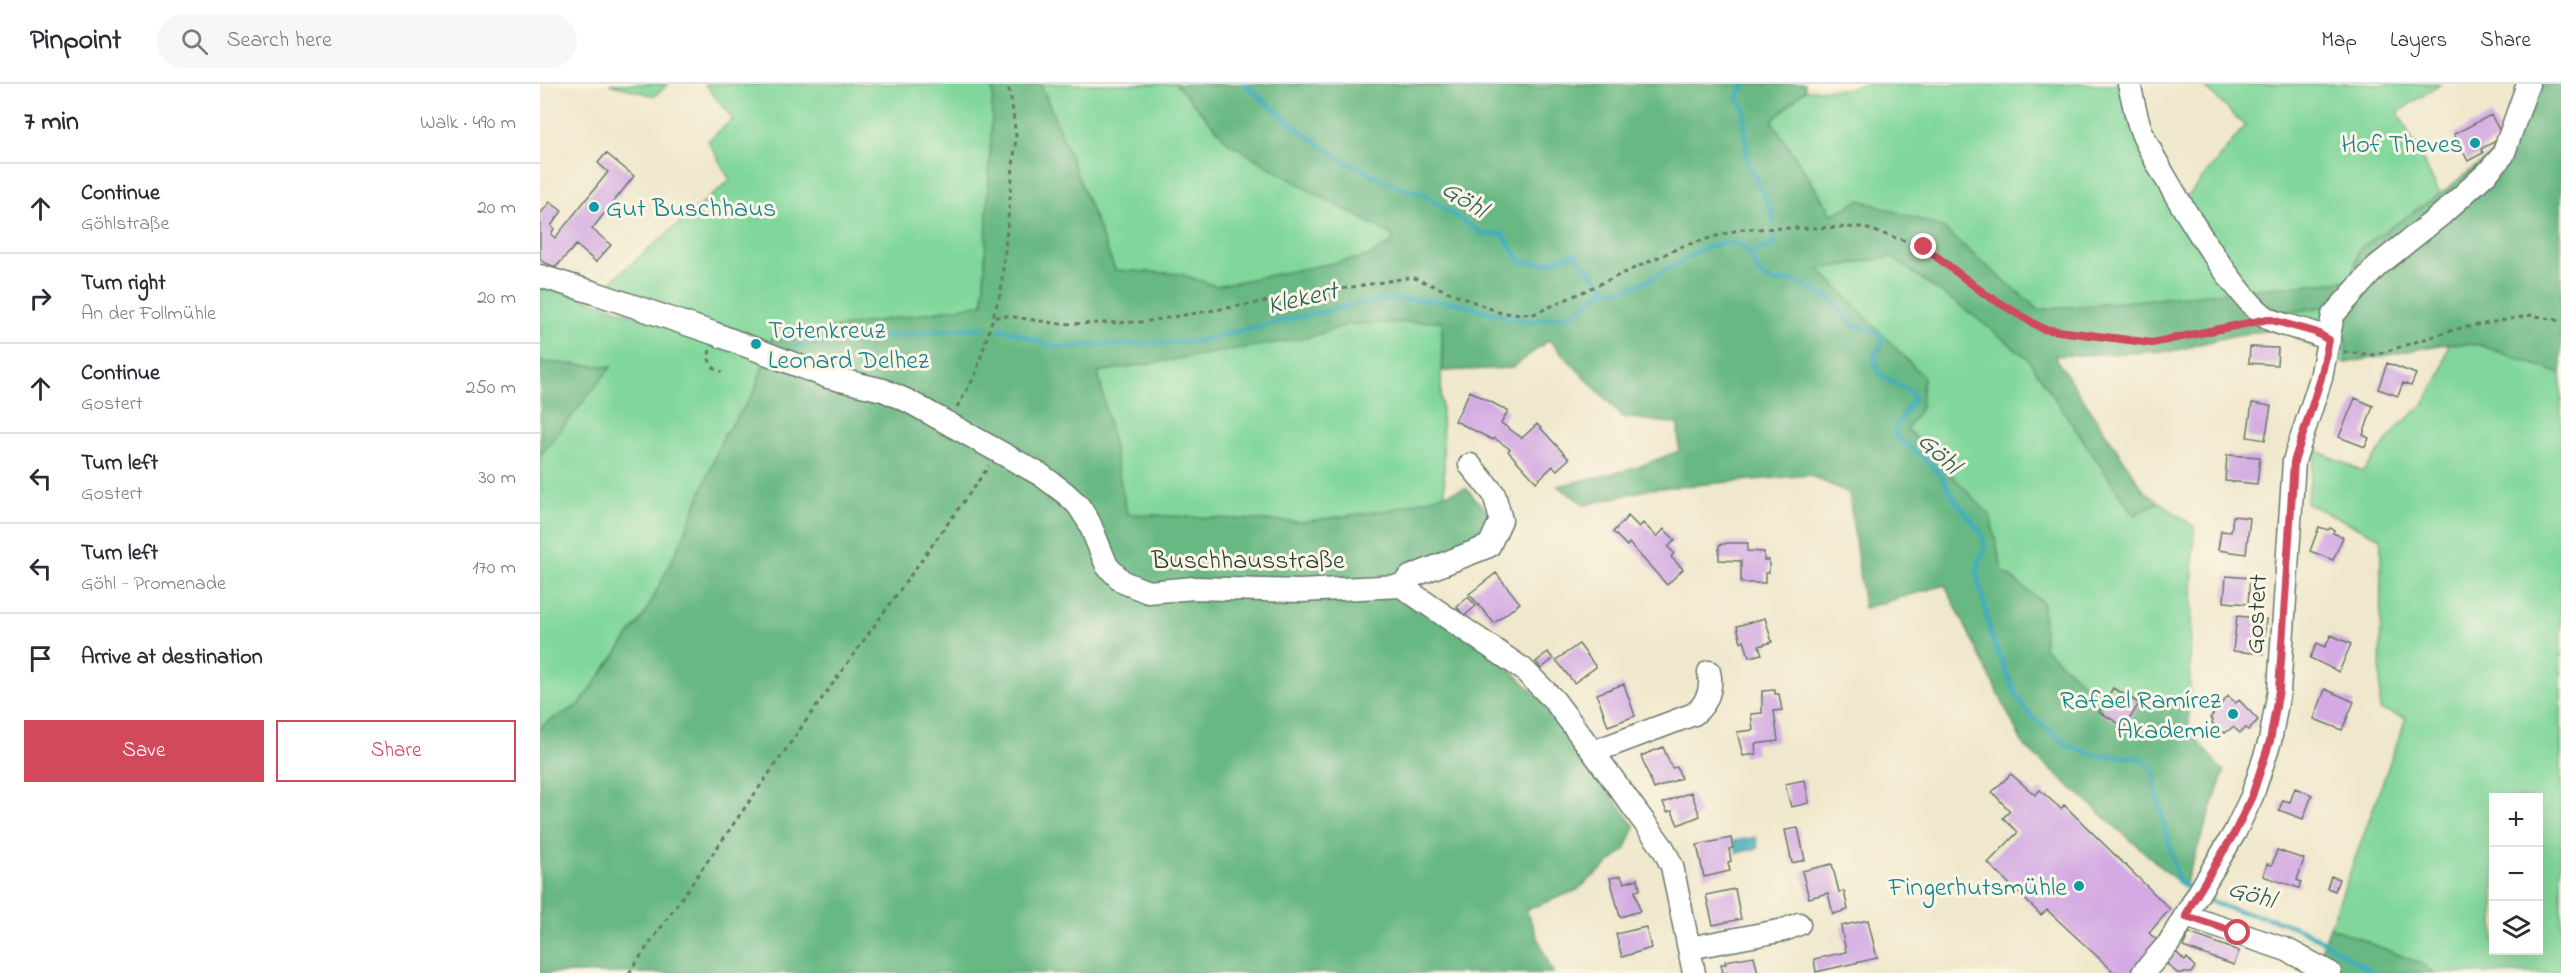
<!DOCTYPE html>
<html lang="en">
<head>
<meta charset="utf-8">
<style>
  :root { --surface:#fff; --page:#f7f7f7; --text:#2b2b33; --muted:#7c7c81; --line:#e1e1e2; --accent:#d1495b }
  body { margin:0; font-family:"Indie Flower",sans-serif; background:var(--page); color:var(--text) }
  .controls { position:absolute; right:18px; bottom:18px; display:grid; overflow:hidden; border-radius:0px; box-shadow:0 6px 24px #0002 }
  .controls button { width:54px; height:54px; display:grid; place-items:center; padding:0; border:0; border-bottom:2px solid var(--line); background:var(--surface); color:var(--text); font:30px sans-serif }
  .stop { position:absolute; width:18px; height:18px; margin:-14px; border:4px solid #d1495b; border-radius:50%; background:#fff }
  .stop.end { background:#d1495b; border-color:#fff; box-shadow:0 2px 6px #0008 }
  .list { margin:0; padding:0; list-style:none }
  h2 { display:flex; justify-content:space-between; align-items:center; height:78px; margin:0; padding:0 24px; font-size:26px }
  h2 small { font-size:20px; font-weight:400; color:var(--muted) }
  .list li { display:grid; grid-template-columns:39px 1fr auto; gap:18px; align-items:center; box-sizing:border-box; height:90px; padding:0 24px; border-top:2px solid var(--line) }
  .list b { display:block; font-size:22px; white-space:nowrap }
  .list p { margin:0; font-size:20px; white-space:nowrap; color:var(--muted) }
  .list em { font-size:20px; font-style:normal; color:var(--muted) }
  .actions { display:flex; gap:12px; padding:18px 24px }
  .actions a { flex:1; padding:14px 0; border:2px solid var(--accent); border-radius:0px; text-align:center; font-size:21px; color:var(--accent) }
  .actions .main { background:var(--accent); color:#fff }
  .icon { flex:none; width:33px; height:33px; fill:none; stroke:currentColor; stroke-width:2; stroke-linecap:round; stroke-linejoin:round }
  .map { position:relative; flex:none; width:2021px; height:889px; overflow:hidden }
  header { display:flex; align-items:center; gap:36px; box-sizing:border-box; height:84px; padding:0 30px; background:var(--surface); border-bottom:2px solid var(--line) }
  header strong { font-size:28px }
  nav { display:flex; gap:33px; margin-inline-start:auto; font-size:21px }
  .search { width:420px; height:54px; background:var(--page); display:flex; align-items:center; gap:15px; box-sizing:border-box; padding:0 21px; border-radius:33px; color:var(--muted); font-size:22px }
  main { display:flex }
  aside { flex:1; background:var(--surface) }
  .map>svg:first-child { display:block }
  .green { fill:#81d79b; stroke:#508a68; stroke-width:1.5; fill-rule:evenodd }
  .forest { fill:#68b883; stroke:#447a5c; stroke-width:1.5 }
  .water { fill:#40adbe; stroke:#307579; stroke-width:1.5 }
  .lines { fill:none; stroke-linecap:round; stroke-linejoin:round }
  .stream { stroke:#40adbe; stroke-width:4.5 }
  .building { fill:#d3aae3 }
  .minor-casing { stroke:#687969; stroke-width:25 }
  .path { stroke:#687969; stroke-width:3; stroke-dasharray:4.5 4.5; stroke-linecap:butt }
  .minor { stroke:#fff; stroke-width:22 }
  .route { stroke:#d1495b; stroke-width:8 }
  .culture-dot { fill:#0f9aa8; stroke:#fcf5e5; stroke-width:2 }
  .labels { text-anchor:middle; stroke-width:6; stroke-linejoin:round; paint-order:stroke }
  .culture-label { font-size:26px; fill:#0d838f; stroke:#fcf5e5; text-anchor:end }
  .street-label { font-size:26px; fill:#1f3d34; stroke:#fcf5e5 }
  .water-label { font-size:27px; font-style:italic; fill:#295f5d; stroke:#fcf5e5 }
</style>
</head>
<body>
<header>
<strong>Pinpoint</strong>
<div class="search"><svg class="icon" aria-label="search" viewBox="0 0 24 24"><circle cx="10" cy="10" r="6"/><path d="M15 15l6 6"/></svg>Search here</div>
<nav><a>Map</a><a>Layers</a><a>Share</a></nav>
</header>
<main>
<aside>
<h2>7 min<small>Walk · 490 m</small></h2>
<ul class="list">
<li><svg class="icon" aria-label="ahead" viewBox="0 0 24 24"><path d="M12 20V5M6 11l6-6 6 6"/></svg><div><b>Continue</b><p>Göhlstraße</p></div><em>20 m</em></li>
<li><svg class="icon" aria-label="right" viewBox="0 0 24 24"><path d="M7 20v-9h11M14 6l5 5-5 5"/></svg><div><b>Turn right</b><p>An der Follmühle</p></div><em>20 m</em></li>
<li><svg class="icon" aria-label="ahead" viewBox="0 0 24 24"><path d="M12 20V5M6 11l6-6 6 6"/></svg><div><b>Continue</b><p>Gostert</p></div><em>250 m</em></li>
<li><svg class="icon" aria-label="left" viewBox="0 0 24 24"><path d="M17 20v-9H6M10 6l-5 5 5 5"/></svg><div><b>Turn left</b><p>Gostert</p></div><em>30 m</em></li>
<li><svg class="icon" aria-label="left" viewBox="0 0 24 24"><path d="M17 20v-9H6M10 6l-5 5 5 5"/></svg><div><b>Turn left</b><p>Göhl - Promenade</p></div><em>170 m</em></li>
<li><svg class="icon" aria-label="arrive" viewBox="0 0 24 24"><path d="M6 21V4h12l-3 4 3 4H6"/></svg><div><b>Arrive at destination</b></div></li>
</ul>
<div class="actions"><a class="main">Save</a><a>Share</a></div>
</aside>
<div class="map">
<svg width="2021" height="889" viewBox="0 0 2021 889">
  <rect width="100%" height="100%" fill="#fcf5e5"/>
  <filter id="ink" filterUnits="userSpaceOnUse"><feTurbulence type="fractalNoise" baseFrequency=".0167" numOctaves="2"/><feDisplacementMap in="SourceGraphic" scale="12" xChannelSelector="R" yChannelSelector="G"/><feConvolveMatrix kernelMatrix="1 2 1 2 8 2 1 2 1" color-interpolation-filters="sRGB"/></filter>
  <filter id="wash" filterUnits="userSpaceOnUse"><feTurbulence type="fractalNoise" baseFrequency=".008" numOctaves="4" result="noise"/><feDisplacementMap in="SourceGraphic" scale="24" xChannelSelector="R" yChannelSelector="G"/><feGaussianBlur stdDeviation="1.35" result="paint"/><feColorMatrix in="noise" values="0 0 0 0 0 0 0 0 0 0 0 0 0 0 0 0 0 1.4 0 .05"/><feComposite in="paint" operator="in"/></filter>
  <g filter="url(#wash)">
    <rect width="100%" height="100%" fill="#f0e8cc"/>
    <path class="green" d="M69,0h59l-13,12z
      M165,0h285l3,8 -10,212 -211,34 -4,10 -166,-59 128,-109 -22,-39 25,-22z
      M501,0h135l53,59 78,46 84,45 3,7 -24,15 -154,30 -36,-12 -65,-4z
      M877,0h141l-11,4 -127,-2z
      M1327,0h253l28,89 84,120 -193,17 -98,-83 -108,-12 -61,-94 33,-31 38,-1z
      M1662,0h238l-42,28 42,82 -81,55 -7,31 -103,12 -64,-92 60,-74z
      M1351,173l86,61 51,41 106,156 25,-13 35,25 -5,181 -101,-20 -44,-40 -1,-45 -41,-33 -13,-55 -83,-86 15,-21 -102,-139z
      M0,200l225,74 -11,35 -31,44 -40,101 -38,76 -66,91 -32,17 -7,7v-273l71,-89 -71,-5z
      M1788,222l18,35v22l-20,-5 -5,-8 -27,-13 -4,-16 1,-9z
      M902,237l-1,72 4,101 -55,16 -89,12 -174,-8 -29,-142 212,-35 39,-13z
      M1909,259l31,2 81,29v599h-127l-15,-10 -89,-36 76,-209 -26,-8 1,-172 -75,-35 10,-53 47,22 36,-46 25,-22 17,-31zM1954,714h44v152h-44z"/>
    <path class="forest" d="M450,0h51l74,186 65,4 36,12 154,-30 24,-15 -3,-7 -84,-45 -78,-46 -53,-59h241l3,2 127,2 11,-4h247v6l-33,31 60,94 28,-15 81,27 98,83 313,-30 7,-31 81,-55 52,-40 35,-70h34v290l-81,-29 -31,-2 -103,20v-22l-19,-35 -36,6 -1,9 -21,9 -38,6 -57,15 -120,5 91,136 14,10 -25,13 -106,-156 -51,-41 -86,-61 -72,12 104,107 -2,32 -14,21 83,86 12,55 41,33 1,45 44,40 101,20v23l35,41 -40,115 -160,-141 -79,-161 -81,23 -15,-115 -40,-18 -159,14 -65,16 -27,-19 77,-18 44,-17 -1,-27 -55,-7 -74,-77 -37,28 -69,3 -1,-50 -93,3 -39,13 -212,35 29,142 174,8 89,-12 76,-22 25,28 -12,24 -79,33 116,102 33,33 86,119 -10,23 -48,40 -51,20 27,63h-1013v-244l7,-7 32,-17 66,-91 38,-76 40,-101 31,-44 18,-55 211,-34 10,-212z
      M0,278l71,5 -71,89z
      M1790,843l89,36 15,10h-91l-24,-17z"/>
    <path class="water" d="M1216,753l2,11 -21,5 -3,-12z"/>
    <g class="lines">
      <path class="stream" d="M704,0l54,45 48,33 50,24 27,8 61,41 19,-1 18,28 26,1 28,-9 31,35c45,8 95,-58 133,-44 14,5 12,20 21,29 3,4 11,6 16,9l9,-3 11,2 35,17 22,26 17,4 13,7 -1,8 -8,12 5,18 33,19 2,5 -19,29 1,10 29,22 16,16 12,22 29,37 3,16 -5,10 -3,14 15,65 26,60 13,17 39,31 24,8 46,3 14,14 1,16 23,93 14,9
        M1205,0l-8,14 7,10 3,50 26,57v7
        M1211,173l9,-8 12,-2 1,-13
        M459,245l13,2 42,16 139,-5 163,-38 39,-5 57,3 76,20 41,-7 37,-26
        M256,262l187,-19
        M1664,813c23,15 45,15 71,23 36,10 67,34 98,53"/>
    </g>
    <g id="blocks">
      <path class="building" d="M1951,31l12,22 -22,12 2,4 -15,8 -14,-27z
        M66,69l28,23 -42,53 19,16 -15,17 -20,-17 -20,22 -13,-5 -3,-3v-45l10,-12 12,9 -11,15 3,3 -3,5 4,4 53,-66 -10,-9z
        M1710,263l28,1 -1,17 -28,-2z
        M1847,279l29,11 -5,12 -8,-3 -5,13 -20,-7z
        M930,307l38,20 -7,12 21,15 15,-14 32,35 -12,11 -4,-4 -17,16 -28,-31 2,-2 -16,-11 -1,2 -38,-19z
        M1815,314l18,8 -10,29 6,3 -4,9 -26,-10z
        M1712,319l19,3 -6,34 -18,-3z
        M1687,371l33,2 -3,27 -32,-3z
        M1088,432l11,11 4,-4 14,14 7,-8 11,11 -7,7 6,6 -3,4 12,12 -16,16 -38,-42 -2,3 -14,-14z
        M1693,432l17,2 -4,36 -28,-4 3,-19 10,1z
        M1779,443l9,3 2,-2 4,2 -1,3 10,4 -10,23 -23,-9z
        M1188,459h20l-1,8 17,1v8h5v13h-4v10h-24v-22l-22,-1v-15z
        M956,489l24,30 -26,20 -25,-29z
        M1686,492l24,2 -2,26 -24,-2z
        M928,513l8,9 -12,10 -7,-9z
        M1697,532l29,3 -3,35 -30,-3z
        M1225,534l7,24 -13,4 3,8 -13,3 -5,-17 -3,2 -4,-16z
        M1791,551l20,9 -12,28 -29,-14 7,-15 8,4z
        M1039,560l17,23 -22,16 -18,-23z
        M1008,568l5,7 -12,10 -5,-7z
        M1084,600l11,32 -27,10 -11,-32z
        M1573,604l26,15 -14,24 -26,-15z
        M1785,605l29,13 -12,28 -28,-11z
        M1235,606v4h4l3,16 -8,1 4,30 -23,3 1,10 -13,2 -6,-24 16,-2 -2,-16 11,-1v-22z
        M1688,612l8,7 3,-3 19,20 -10,10 -3,-2 -5,5 -7,-6 -8,6 -13,-10 1,-2 -3,-3z
        M1123,663l9,21 5,-1 4,11 -27,11 -13,-33z
        M1471,690l24,21 5,-5 21,19 3,-4 106,104 -21,24 13,12 -26,28h-21l-68,-63 -6,5 -53,-52 30,-31 -15,-14 7,-7 -18,-19z
        M1265,696l4,23 -18,4 -6,-23z
        M1755,704l17,7 -9,24 -24,-9 4,-10 7,2z
        M1151,708l9,24 -22,9 -6,-14 -5,1 -4,-9z
        M1258,744l7,32 -13,3 -7,-33z
        M1191,754l2,10 -4,1 2,12 -3,1 2,9 -26,6 -7,-32z
        M1737,766l27,9 -7,21 4,2 -2,6 -36,-12 4,-12 5,1z
        M1292,780l7,28 5,-1 4,19 -15,4 -5,-21 -19,5 -7,-27z
        M1081,792l3,7 14,-4 2,11 -5,1 5,20 -20,6 -10,-39z
        M1791,792l8,3 -4,12 -8,-3z
        M1195,805l6,30 -28,6 -7,-30z
        M1328,836l9,38 -61,14 -2,-13 32,-7 -5,-26z
        M1106,843l5,21 -29,9 -6,-23z
        M1649,849l50,18 -5,14 -51,-18z
        M1629,868l8,1 8,8 2,-3 8,9 -4,6h-14l-14,-13z
        M1214,872l4,17h-35l-2,-9h5l-1,-3z"/>
    </g>
  </g>
  <g filter="url(#ink)">
    <use href="#blocks" fill-opacity="0" stroke="#687969" stroke-width="1.5"/>
    <g class="lines">
      <defs>
        <path id="minor" d="M1589,0c4,16 7,34 13,49 16,37 94,168 127,186 18,9 40,9 60,21
          M0,192l55,17 118,40 115,44 55,13 25,11 133,74 24,18 13,12 11,17 18,44 16,16 25,10 46,-4 106,3 101,-5 122,83 31,31 39,52 70,96 9,18 22,107
          M861,502l9,-9 79,-31 12,-26 -7,-26 -24,-29
          M1053,668l101,-38c13,-10 19,-26 15,-42
          M1646,832l101,34 43,23
          M1149,864l95,-18 15,-6
          M1603,889l26,-30 66,-111 17,-36 18,-55 9,-50 15,-230 27,-83 12,-63 44,-49 64,-51 47,-43 15,-17 25,-71"/>
      </defs>
      <use href="#minor" class="minor-casing"/>
      <path class="path" d="M455,233l13,-1 52,8 83,-2 269,-45 89,36 33,1 149,-68 58,-17 121,-2 62,20 61,47 58,35 109,14 95,-20
        M170,266l-2,8 6,10 8,4
        M1804,268l31,3 81,-26 76,-14 29,6
        M417,323l18,-31 26,-85 15,-155 -5,-38 -4,-14
        M89,889l174,-248 186,-259"/>
      <use href="#minor" class="minor"/>
    </g>
  </g>
  <g class="lines" filter="url(#ink)">
    <path class="route" d="M1384,163l61,47 58,35 109,14 116,-24 47,13 14,8 -8,38 -27,84 -15,228 -9,51 -18,55 -17,36 -43,71 -6,13 52,17"/>
  </g>
  <g class="culture-dot">
    <circle cx="1935" cy="59" r="6"/>
    <circle cx="54" cy="123" r="6"/>
    <circle cx="216" cy="260" r="6"/>
    <circle cx="1693" cy="630" r="6"/>
    <circle cx="1539" cy="802" r="6"/>
  </g>
  <g class="labels">
    <g class="culture-label">
      <text x="1923" y="68">Hof Theves</text>
      <text x="66" y="132" text-anchor="start">Gut Buschhaus</text>
      <text x="228" y="254" text-anchor="start">Totenkreuz<tspan x="228" dy="30">Leonard Delhez</tspan></text>
      <text x="1681" y="624">Rafael Ramírez<tspan x="1681" dy="30">Akademie</tspan></text>
      <text x="1527" y="811">Fingerhutsmühle</text>
    </g>
    <g class="street-label">
      <text x="708" y="484">Buschhausstraße</text>
      <text transform="translate(1715 530) rotate(-87)" y="9">Gostert</text>
    </g>
    <g class="water-label">
      <text transform="translate(925 114) rotate(33)" y="9">Göhl</text>
      <text transform="translate(762 213) rotate(-13)" y="9">Klekert</text>
      <text transform="translate(1400 368) rotate(44)" y="9">Göhl</text>
      <text transform="translate(1712 809) rotate(17)" y="9">Göhl</text>
    </g>
  </g>
</svg>
<div class="controls">
<button>+</button>
<button>−</button>
<button><svg class="icon" aria-label="layers" viewBox="0 0 24 24"><path d="M12 4l9 5-9 5-9-5zM3 14l9 5 9-5"/></svg></button>
</div>
<div class="stop" style="left:1698px;top:849px"></div>
<div class="stop end" style="left:1384px;top:163px"></div>
</div>
</main>
</body>
</html>
